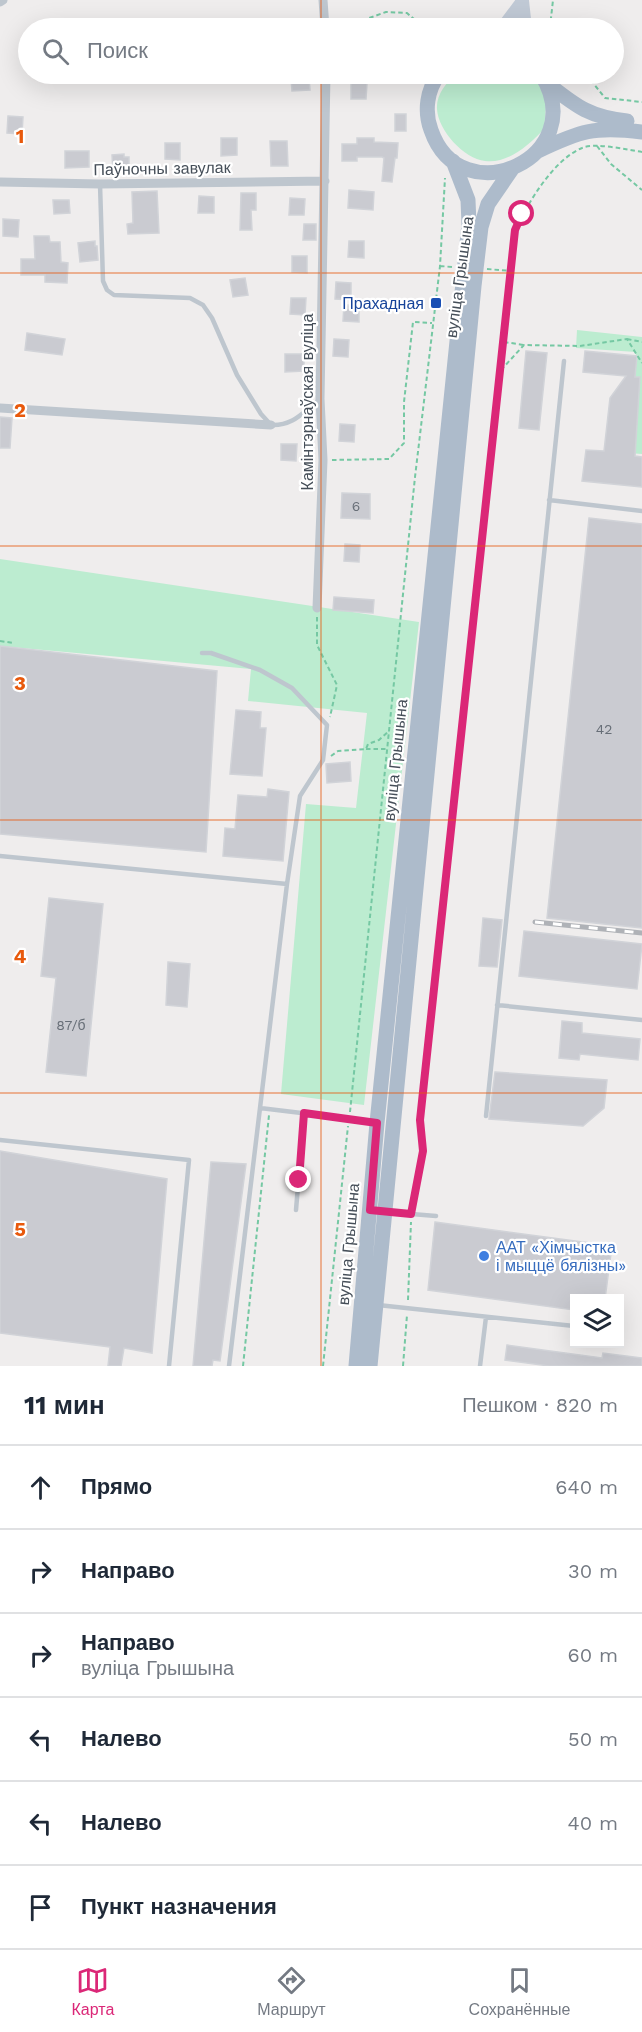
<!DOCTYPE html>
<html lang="ru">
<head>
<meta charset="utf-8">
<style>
  :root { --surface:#fff; --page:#f6f6f7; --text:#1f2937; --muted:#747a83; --line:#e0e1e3; --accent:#db2777 }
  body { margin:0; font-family:"Work Sans",sans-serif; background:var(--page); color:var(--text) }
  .controls { position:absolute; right:18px; bottom:18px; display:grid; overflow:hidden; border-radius:0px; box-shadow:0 6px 24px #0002 }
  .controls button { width:54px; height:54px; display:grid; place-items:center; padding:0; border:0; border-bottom:2px solid var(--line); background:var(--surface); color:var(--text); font:30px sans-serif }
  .stop { position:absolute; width:18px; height:18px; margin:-14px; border:4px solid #db2777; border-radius:50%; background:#fff }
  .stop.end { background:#db2777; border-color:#fff; box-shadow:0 2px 6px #0008 }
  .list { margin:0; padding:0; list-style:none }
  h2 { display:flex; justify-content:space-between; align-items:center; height:78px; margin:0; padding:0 24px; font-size:26px }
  h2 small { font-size:20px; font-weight:400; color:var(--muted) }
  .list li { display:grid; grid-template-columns:39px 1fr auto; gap:18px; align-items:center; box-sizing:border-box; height:84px; padding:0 24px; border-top:2px solid var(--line) }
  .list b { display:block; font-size:22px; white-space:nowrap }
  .list p { margin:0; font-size:20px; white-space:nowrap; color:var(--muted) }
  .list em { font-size:20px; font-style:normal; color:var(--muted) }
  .icon { flex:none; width:33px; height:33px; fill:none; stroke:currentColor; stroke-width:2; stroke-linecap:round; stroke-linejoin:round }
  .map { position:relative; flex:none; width:642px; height:1366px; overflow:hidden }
  .search { position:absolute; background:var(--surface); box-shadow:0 6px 24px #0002; left:18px; right:18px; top:18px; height:66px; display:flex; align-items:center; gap:15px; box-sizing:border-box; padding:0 21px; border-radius:33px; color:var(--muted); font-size:22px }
  .sheet { height:582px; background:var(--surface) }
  nav { display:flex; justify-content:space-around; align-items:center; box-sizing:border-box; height:84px; border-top:2px solid var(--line); background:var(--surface); font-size:16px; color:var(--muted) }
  nav a { display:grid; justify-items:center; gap:3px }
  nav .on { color:var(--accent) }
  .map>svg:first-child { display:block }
  .green { fill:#bcecd0 }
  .building { fill:#cacbd1; stroke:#d1d3d8; stroke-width:1.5 }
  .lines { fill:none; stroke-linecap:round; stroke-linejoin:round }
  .path { stroke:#75c8a3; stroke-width:2; stroke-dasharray:4.5 3; stroke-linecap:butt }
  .lane { stroke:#bec6ce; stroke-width:4.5 }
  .street { stroke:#bec6ce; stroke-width:9 }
  .secondary { stroke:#c0c9d5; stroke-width:14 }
  .primary { stroke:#adbbcb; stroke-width:15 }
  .rail-casing { stroke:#afb2b7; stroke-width:5 }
  .rail { stroke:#fff; stroke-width:3; stroke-dasharray:9; stroke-linecap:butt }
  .route { stroke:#db2777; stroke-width:8 }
  .grid { fill:none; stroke:#e8590c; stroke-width:1.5; stroke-opacity:0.55 }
  .transit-dot { fill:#1a4fb4; stroke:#fff; stroke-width:2 }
  .shop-dot { fill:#3f7fe0; stroke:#fff; stroke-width:2 }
  .labels { text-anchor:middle; stroke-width:4.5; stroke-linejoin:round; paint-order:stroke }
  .number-label { font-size:14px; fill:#676e77 }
  .street-label { font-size:16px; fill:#464f59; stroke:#fff }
  .transit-label { font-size:16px; fill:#164399; stroke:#fff; text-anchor:end }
  .shop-label { font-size:16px; fill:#366cbe; stroke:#fff; text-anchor:start }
  .grid-label { font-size:20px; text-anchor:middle; font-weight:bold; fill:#e8590c; stroke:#fff; stroke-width:4.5; stroke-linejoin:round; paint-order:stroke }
</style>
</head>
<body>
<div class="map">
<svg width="642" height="1366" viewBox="0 0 642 1366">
  <rect width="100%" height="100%" fill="#efeded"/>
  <path class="green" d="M456,74h76c18,15 14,34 12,55 -15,16 -36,35 -59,32 -21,-2 -47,-31 -48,-52 -1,-14 9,-26 19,-35z
    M577,330l65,7v117l-14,-1 8,-101 -60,-4z
    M0,559l419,63 -55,483 -83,-11 25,-290 50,4 11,-95 -119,-12 3,-32 -251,-23z"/>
  <path class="building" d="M309,77l1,13 -18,1 -1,-13z
    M351,82l16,1 -1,16h-15z
    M395,114h11v17h-11z
    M8,116l15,1 -1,17 -15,-1z
    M221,138h16v17l-16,1z
    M357,138h17v4l24,1 -1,15h-2l-3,24 -10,-1 2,-23 -2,-1h-25v4h-15v-17h15z
    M270,141h17l1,25h-17z
    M165,143h15v17l-15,-1z
    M65,151h24v16l-24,1z
    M124,154v3h5v13l-16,1 -1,-16z
    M349,190l25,2 -1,18 -25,-2z
    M157,191l2,42 -31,1 -1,-10 6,-1 -1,-31z
    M241,193h15v17h-5l1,20h-12z
    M199,196l15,1v16h-16z
    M290,198l15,1 -1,16h-15z
    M53,200h16l1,13 -16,1z
    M3,219l16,1 -1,17 -15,-1z
    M304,224h12v16h-13z
    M34,236h15l1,6h10l1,20 7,1 -1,20 -22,-1v-7h-24v-16h14z
    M95,241v5h2l1,14 -18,2 -2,-19z
    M349,241h15v17l-16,-1z
    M292,256h15v17l-15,-1z
    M245,278l3,17 -15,2 -3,-17z
    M336,282l15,1v17l-16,-1z
    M291,298h15l-1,17 -15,-1z
    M344,305h15v17l-16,-1z
    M27,333l38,6 -3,16 -37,-5z
    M334,339l15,1 -1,17 -15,-1z
    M526,351l21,2 -8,77 -20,-2z
    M585,351l52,5 -2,21h5l-5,79 7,1v30l-60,-6 4,-31 18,1 6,-53 16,-22 -43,-4z
    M285,354h19v17l-19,1z
    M0,417l12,1 -2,30h-10z
    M340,424l15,1 -1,17 -15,-1z
    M281,444h16l-1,17 -15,-1z
    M342,493l28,1v25l-29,-1z
    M589,518l53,6v404l-95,-10z
    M345,544l15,1 -1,17 -15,-1z
    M334,597l40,3 -1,13 -40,-3z
    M0,646l217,25 -11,181 -206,-18z
    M236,710l25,2 -1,16h6l-4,48 -32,-2z
    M350,762l1,19 -24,2 -1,-19z
    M268,789l21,3 -6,69 -60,-5 2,-28 10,1 3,-34 29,2z
    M49,898l54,6 -17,172 -40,-4 10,-94 -15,-2z
    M483,918l19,2 -5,47 -18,-1z
    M524,931l118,13 -5,45 -118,-13z
    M168,962l22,2 -3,43 -21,-2z
    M562,1021l20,2v10l58,6 -2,21 -58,-6 -1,6 -20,-2z
    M495,1072l112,8 -3,28 -21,18 -94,-7z
    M0,1151l167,28 -15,174 -28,-5 -3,18h-13l2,-19 -110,-14z
    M211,1162l35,2 -26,197 -7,-1 -1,6h-19z
    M435,1222l177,24 -7,53h-31v11l-146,-20z
    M507,1345l95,13 1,-5 39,5v8h-93l-44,-6z"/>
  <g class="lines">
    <path class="path" d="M341,28l45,-16 21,1 17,15
      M551,28l-1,-1 3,-27
      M586,74l19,24 37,4
      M597,146l14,18 31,26
      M440,266l12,1
      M487,269l24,2
      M627,339l15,3
      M504,342l20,3
      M501,370l23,-25 56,1 47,-7 15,24
      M332,460l57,-1 15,-16v-41l9,-80 19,1
      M317,617v28l20,40 -7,32
      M0,641l14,2
      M366,749h21
      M331,756l7,-5 28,-2 2,-5 11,-4 9,-8
      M350,1112l65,-635 25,-211 5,-88
      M412,1207l11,-56 -3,-31 95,-890c13,-27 38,-70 67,-82 12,-6 46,2 60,4
      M408,1300l3,-78
      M243,1366l26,-251
      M323,1366l25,-240
      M403,1366l4,-51"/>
    <path class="lane" d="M100,184l3,97 4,9 7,5 76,3 13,7 9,13 25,57 24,39 10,11c22,1 31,-12 48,-25
      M549,500l93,11
      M202,653h9l49,17 32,18 35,37 -4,35 -23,36 -13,88 -27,224 116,14
      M0,856l287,28
      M497,1005l145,15
      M486,1116l78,-755
      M0,1140l189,20 -20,206
      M296,1210l8,-97
      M387,1212l49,4
      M378,1305l196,21
      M229,1366l31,-258
      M480,1366l6,-49"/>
    <path class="street" d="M323,0l2,28
      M0,2l3,-2
      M0,182l100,2 225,-3
      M0,408l271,17
      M317,608l6,-148 -3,-61 6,-325"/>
    <path class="secondary" d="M522,1l3,27
      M503,28l18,-24"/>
    <path class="primary" d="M439,74c-12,16 -15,37 -8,56 30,87 162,27 110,-56
      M548,84c28,22 41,33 79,37
      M538,151c42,-20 56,-25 104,-19
      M356,1366l21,-243 92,-899 -1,-24 -15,-39
      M370,1366l104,-1080 7,-59 7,-23 24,-35"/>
    <defs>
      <path id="rail" d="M535,922l107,11"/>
    </defs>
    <use href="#rail" class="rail-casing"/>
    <use href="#rail" class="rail"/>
  </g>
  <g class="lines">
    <path class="route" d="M299,1180l5,-67 73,10 -7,87 41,4 12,-63 -3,-31 95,-890 7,-16"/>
  </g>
  <path class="grid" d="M321,0v28M321,74v1292M0,273h642M0,546h642M0,820h642M0,1093h642"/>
  <rect class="transit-dot" x="430" y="297" width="12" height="12" rx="3"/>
  <circle class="shop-dot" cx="484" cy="1256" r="6"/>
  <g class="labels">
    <g class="number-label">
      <text x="356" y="511">6</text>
      <text x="604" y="734">42</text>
      <text x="71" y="1030">87/б</text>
    </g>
    <g class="street-label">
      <text transform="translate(162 168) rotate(-1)" y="6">Паўночны завулак</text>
      <text transform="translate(459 277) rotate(-82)" y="6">вуліца Грышына</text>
      <text transform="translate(307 402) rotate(-90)" y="6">Камінтэрнаўская вуліца</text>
      <text transform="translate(395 760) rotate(-84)" y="6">вуліца Грышына</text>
      <text transform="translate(348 1244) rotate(-85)" y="6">вуліца Грышына</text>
    </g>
    <g class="transit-label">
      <text x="424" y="309">Прахадная</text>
    </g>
    <g class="shop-label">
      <text x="496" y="1253">ААТ «Хімчыстка<tspan x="496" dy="18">і мыццё бялізны»</tspan></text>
    </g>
  </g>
  <g class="grid-label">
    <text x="20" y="143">1</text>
    <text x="20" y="417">2</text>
    <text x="20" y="690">3</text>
    <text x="20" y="963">4</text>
    <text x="20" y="1236">5</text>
  </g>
</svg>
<div class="controls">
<button><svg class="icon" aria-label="layers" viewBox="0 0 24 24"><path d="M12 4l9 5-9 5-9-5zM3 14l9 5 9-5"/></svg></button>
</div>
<div class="stop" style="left:522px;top:214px"></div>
<div class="stop end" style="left:299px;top:1180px"></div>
<div class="search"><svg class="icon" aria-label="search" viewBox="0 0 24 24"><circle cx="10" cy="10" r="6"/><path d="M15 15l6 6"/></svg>Поиск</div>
</div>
<section class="sheet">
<h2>11 мин<small>Пешком · 820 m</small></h2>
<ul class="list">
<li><svg class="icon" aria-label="ahead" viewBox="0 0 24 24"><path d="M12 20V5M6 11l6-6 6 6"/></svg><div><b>Прямо</b></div><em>640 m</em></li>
<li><svg class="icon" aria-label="right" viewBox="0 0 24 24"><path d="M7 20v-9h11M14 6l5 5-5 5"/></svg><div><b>Направо</b></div><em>30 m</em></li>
<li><svg class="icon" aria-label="right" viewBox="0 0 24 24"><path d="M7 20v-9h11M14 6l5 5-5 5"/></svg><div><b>Направо</b><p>вуліца Грышына</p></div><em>60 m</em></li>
<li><svg class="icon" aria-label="left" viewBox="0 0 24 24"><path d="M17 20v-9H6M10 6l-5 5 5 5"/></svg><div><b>Налево</b></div><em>50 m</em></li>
<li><svg class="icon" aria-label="left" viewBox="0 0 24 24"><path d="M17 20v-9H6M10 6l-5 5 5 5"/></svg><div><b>Налево</b></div><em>40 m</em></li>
<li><svg class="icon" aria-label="arrive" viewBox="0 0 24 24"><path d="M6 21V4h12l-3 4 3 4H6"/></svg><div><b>Пункт назначения</b></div></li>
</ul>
</section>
<nav>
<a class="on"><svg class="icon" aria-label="map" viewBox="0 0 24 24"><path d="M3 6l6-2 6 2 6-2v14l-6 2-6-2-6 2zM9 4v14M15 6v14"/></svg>Карта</a>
<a><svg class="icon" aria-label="directions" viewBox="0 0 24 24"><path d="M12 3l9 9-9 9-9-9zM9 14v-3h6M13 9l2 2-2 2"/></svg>Маршрут</a>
<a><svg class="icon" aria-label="saved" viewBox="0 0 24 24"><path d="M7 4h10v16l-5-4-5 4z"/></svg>Сохранённые</a>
</nav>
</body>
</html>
